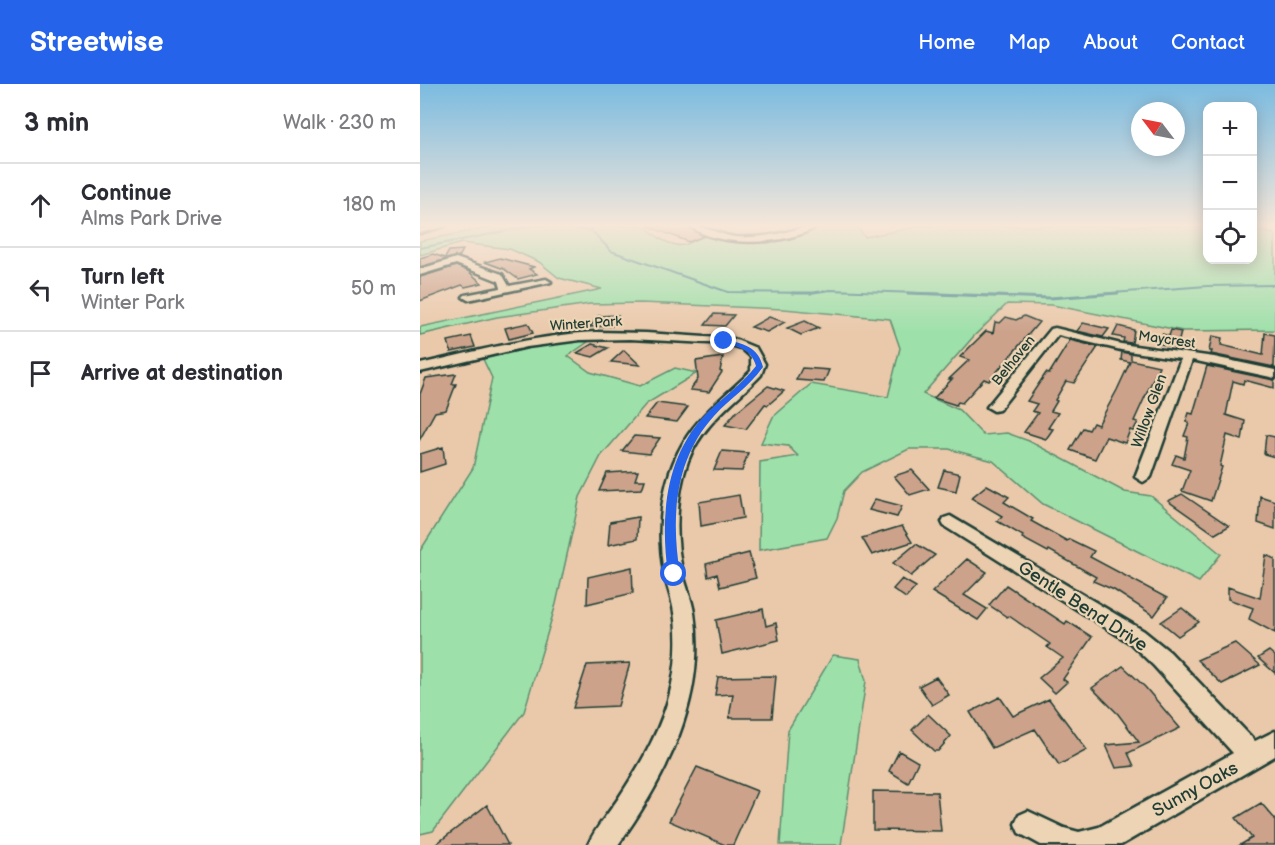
<!DOCTYPE html>
<html lang="en">
<head>
<meta charset="utf-8">
<style>
  :root { --surface:#fff; --page:#f2f2f3; --text:#2b2b33; --muted:#7c7c81; --line:#e1e1e2; --accent:#2563eb }
  body { margin:0; font-family:"Balsamiq Sans",sans-serif; background:var(--page); color:var(--text) }
  .controls { position:absolute; right:18px; top:18px; display:grid; overflow:hidden; border-radius:12px; box-shadow:0 3px 15px #0003 }
  .controls button { width:54px; height:54px; display:grid; place-items:center; padding:0; border:0; border-bottom:2px solid var(--line); background:var(--surface); color:var(--text); font:30px sans-serif }
  .compass { position:absolute; left:711px; top:18px; width:54px; height:54px; border-radius:50%; background:var(--surface); box-shadow:0 3px 15px #0003; rotate:302deg }
  .stop { position:absolute; width:18px; height:18px; margin:-14px; border:4px solid #2563eb; border-radius:50%; background:#fff }
  .stop.end { background:#2563eb; border-color:#fff; box-shadow:0 2px 6px #0008 }
  .list { margin:0; padding:0; list-style:none }
  h2 { display:flex; justify-content:space-between; align-items:center; height:78px; margin:0; padding:0 24px; font-size:26px }
  h2 small { font-size:20px; font-weight:400; color:var(--muted) }
  .list li { display:grid; grid-template-columns:39px 1fr auto; gap:18px; align-items:center; box-sizing:border-box; height:84px; padding:0 24px; border-top:2px solid var(--line) }
  .list b { display:block; font-size:22px; white-space:nowrap }
  .list p { margin:0; font-size:20px; white-space:nowrap; color:var(--muted) }
  .list em { font-size:20px; font-style:normal; color:var(--muted) }
  .icon { flex:none; width:33px; height:33px; fill:none; stroke:currentColor; stroke-width:2; stroke-linecap:round; stroke-linejoin:round }
  .map { position:relative; flex:none; width:855px; height:761px; overflow:hidden }
  header { display:flex; align-items:center; gap:36px; box-sizing:border-box; height:84px; padding:0 30px; background:var(--accent); color:#fff }
  header strong { font-size:28px }
  nav { display:flex; gap:33px; margin-inline-start:auto; font-size:21px }
  main { display:flex }
  aside { flex:1; background:var(--surface) }
  .map>svg:first-child { display:block }
  .green { fill:#9ee0aa; stroke:#5e8e6f; stroke-width:1.5 }
  .lines { fill:none; stroke-linecap:round; stroke-linejoin:round }
  .stream-far1 { stroke:#548f94; stroke-width:2 }
  .stream { stroke:#548f94; stroke-width:3 }
  .building { fill:#cca28b; stroke:#1f3d34; stroke-width:1.5 }
  .minor-casing { stroke:#1f3d34; stroke-width:5 }
  .minor { fill:#ecd4b4; fill-rule:evenodd }
  .route { fill:#2563eb }
  .labels { text-anchor:middle; stroke-width:4.5; stroke-linejoin:round; paint-order:stroke }
  .far-street-label { font-size:14px; fill:#1f3d34; stroke:#ecd4b4 }
  .street-label { font-size:15px; fill:#1f3d34; stroke:#ecd4b4 }
  .near-street-label { font-size:18px; fill:#1f3d34; stroke:#ecd4b4 }
</style>
</head>
<body>
<header>
<strong>Streetwise</strong>
<nav><a>Home</a><a>Map</a><a>About</a><a>Contact</a></nav>
</header>
<main>
<aside>
<h2>3 min<small>Walk · 230 m</small></h2>
<ul class="list">
<li><svg class="icon" aria-label="ahead" viewBox="0 0 24 24"><path d="M12 20V5M6 11l6-6 6 6"/></svg><div><b>Continue</b><p>Alms Park Drive</p></div><em>180 m</em></li>
<li><svg class="icon" aria-label="left" viewBox="0 0 24 24"><path d="M17 20v-9H6M10 6l-5 5 5 5"/></svg><div><b>Turn left</b><p>Winter Park</p></div><em>50 m</em></li>
<li><svg class="icon" aria-label="arrive" viewBox="0 0 24 24"><path d="M6 21V4h12l-3 4 3 4H6"/></svg><div><b>Arrive at destination</b></div></li>
</ul>
</aside>
<div class="map">
<svg width="855" height="761" viewBox="0 0 855 761">
  <rect width="100%" height="100%" fill="#eac9ab"/>
  <filter id="ink" filterUnits="userSpaceOnUse"><feTurbulence type="fractalNoise" baseFrequency=".0167" numOctaves="2"/><feDisplacementMap in="SourceGraphic" scale="12" xChannelSelector="R" yChannelSelector="G"/><feConvolveMatrix kernelMatrix="1 2 1 2 8 2 1 2 1" color-interpolation-filters="sRGB"/></filter>
  <g filter="url(#ink)">
    <path class="green" d="M77,142h148c10,9 17,16 31,19 10,3 21,-8 31,-9 21,-2 32,15 55,3l49,-10 5,-3h40l9,11 56,-11h286l1,34h44l1,-30 22,4v96l-92,1 -131,-26 -45,-1 -33,32 -51,58 36,16 24,25 24,-2 22,8 96,51 26,4 70,58 -22,28 -156,-78 -50,-43 -44,-12h-40l-47,23 -18,19 -7,27 -10,20 -68,12 1,-88 38,-6 -10,-10 -27,-3 12,-26 38,-33 77,13 12,-49 -10,-29 -106,-10 -143,-6 -51,1 -93,13 -77,18v-8l182,-38 -43,-11 -20,-16 -29,-13 -48,-6 -42,12v-14z
      M153,256l15,2 -20,14 22,16 50,14 35,-18 22,5 -51,31 -45,52 -21,41 -24,107 -32,108 -91,119 -13,3v-283l53,-83 19,-90 -10,-21 44,-11z
      M413,571l27,4 6,22 -25,164h-61l8,-115z"/>
    <g class="lines">
      <path class="stream-far1" d="M128,142l43,5
        M167,142l24,25 117,41 82,1 20,-3 118,4
        M0,164l112,-22
        M679,210l108,-8 68,-1"/>
      <path class="stream" d="M372,209h19
        M487,209l143,5 68,-5"/>
    </g>
    <path class="building" d="M228,142h40l16,10 -15,6z
      M43,166l-4,7 -39,10v-9l13,-4 12,4 4,-7z
      M80,174l34,9 -5,2 8,5 -19,5 -14,-10 -19,-7z
      M36,182l12,5 14,12 -17,4 -3,-2 -42,16v-24z
      M294,230l20,1 -9,11 -20,-1z
      M198,231l-6,11 -22,1 8,-11z
      M604,232l15,6 -50,59 -5,-2 -22,24 -4,-1 -2,3 -22,-7 18,-19h-3l20,-19 -9,-3 26,-26 7,2 2,-11 5,1 6,-6 10,3z
      M349,233l16,5 -18,10 -16,-5z
      M385,237l14,7 -18,7 -14,-7z
      M108,239l5,10 -24,6 -4,-11z
      M663,239l26,6 -6,8 -26,-6z
      M698,242l16,4 -2,13 -9,-1 1,-4 -11,-2z
      M751,246l10,2 -3,12 -5,-1 -1,3 -13,-2 3,-10 7,2z
      M845,249l10,2 -1,32 -63,-13 1,-3h-3l3,-15 10,2 -1,7 42,10z
      M51,252l4,11 -24,5 -3,-11z
      M650,256l28,7 -24,36 -8,-2 -11,19 2,1 -6,10 7,2 -10,15 5,1 -7,10 -22,-7 14,-19 -6,-2 5,-7 -10,-3 19,-28 3,1z
      M172,260l16,4 -15,9 -16,-4z
      M204,266l16,15 -29,-3z
      M702,268l9,2v6l28,6 -25,55 4,1 -5,9 -3,-1 -5,13 -19,-6 -11,22 -25,-9 13,-22 6,2 4,-7 5,2 19,-35 13,-28 -9,-2z
      M303,273l-3,14 2,1 -13,20 -19,-2 8,-11 -2,-18z
      M787,282l67,14v8l-30,-8 -1,4 -10,-3 -7,34 19,6 -3,19 -15,-5 -7,31 2,1 -11,34 -29,-10 8,-21 -18,-6 4,-9 8,3 4,-21 -4,-1 5,-13 -3,-1 3,-9 4,1z
      M382,284l15,1 12,1 -5,12 -28,-2z
      M36,290l-4,10h4l-10,26 -11,2 -15,27v-45l6,-16z
      M348,302l16,5 -16,14 -3,-1 -19,25 -21,-4 11,-13z
      M237,319l31,4 -11,15 -32,-4z
      M846,351l9,2v20l-11,-3z
      M214,352l26,2 -11,16 -27,-3z
      M23,363l2,17 -25,8v-18z
      M302,367l26,2 -6,18 -28,-1z
      M492,386l17,19 -19,6 -16,-19z
      M524,386l16,4 -4,17 -18,-4z
      M218,387l-3,9h10l-3,9 -43,2 8,-18z
      M567,401l22,12 -5,5 29,17 -2,2 36,20 2,-2 25,12 -4,6 77,41 -13,18 -40,-26 -21,-9 3,-4 -47,-27 -1,2 -26,-14 1,-2 -26,-15 5,-5 -31,-18z
      M762,410l47,32 -14,8 -47,-33z
      M319,411l4,23 -42,8 -2,-24z
      M840,412l15,5v28l-17,-6z
      M455,415l27,7 -5,11 -28,-7z
      M218,433l-1,22 -29,6 2,-23z
      M482,442l10,16 -40,13 -10,-17z
      M496,460l19,11 -24,21 -18,-13z
      M329,469l7,25 -36,9 -3,-13 -9,3 -2,-13z
      M846,471l9,4v74l-26,-14 4,-11 -25,-9v-12l32,11z
      M547,475l20,13 -23,23 23,14 -9,11 -46,-28z
      M212,483l1,26 -46,11 1,-27z
      M482,495l14,8 -10,11 -13,-9z
      M586,501l59,39 2,-3 25,16 -29,42 4,3 -12,11 -16,-15 24,-20 -16,-11 3,-3 -41,-28 -2,1 -18,-12z
      M762,524l17,14 -21,14 -17,-14z
      M343,525l3,17 10,-3 3,17 -57,14 -6,-34z
      M815,559l25,22 -38,19 -25,-24z
      M849,567l6,5v17l-17,-15z
      M210,579l-12,43 -45,2 14,-43z
      M703,582l22,21 35,41 -52,25 6,13 -18,2 -10,-23 33,-3 -21,-28 -26,-26z
      M356,592l-4,42h-43l4,-24 -18,1 3,-18z
      M516,593l13,18 -17,10 -13,-19z
      M580,613l13,19 36,-17 38,51 -28,15 -24,-36 -43,19 -22,-36z
      M508,630l23,22 -13,15h-4l-22,-21z
      M479,667l19,11 -10,21 -19,-12z
      M277,683l60,24 -24,54h-8l-56,-24z
      M453,707l64,1 4,39 -68,-1z
      M841,719l14,16v26h-35l12,-7 -16,-20z
      M67,721l21,40h-73z"/>
    <g class="lines">
      <defs>
        <path id="minor" d="M14,142h11l-25,7v-4z
          M270,142c13,-1 30,9 45,11 17,1 35,-1 51,-5 11,-2 21,-7 32,-6 -29,19 -100,23 -128,0z
          M36,174l46,16 7,12 37,-7 5,3 -83,18 -5,-3 2,-2 36,-7 -2,-7 -43,-17 -36,11v-6z
          M635,244l66,16 93,13 61,13v8l-83,-18 -41,117 -8,5 -8,-5 46,-118 -60,-9 -63,-15 -59,75 -5,1 -7,-4 64,-78z
          M176,248l50,1 88,6 22,9 9,16 -4,11c-26,27 -59,49 -73,86 -12,34 -14,77 -5,112 3,14 9,26 11,40 13,84 -28,165 -76,232h-30c7,-17 20,-31 30,-46 23,-35 46,-74 54,-115 5,-24 6,-53 1,-77 -2,-12 -7,-23 -9,-35 -9,-52 -1,-110 35,-151 15,-18 35,-33 52,-50v-14l-10,-9 -13,-4 -98,-5 -50,1 -53,7 -107,25v-8c58,-13 116,-29 176,-32z
          M530,432l194,115 26,21 85,89 20,-10v25l-154,89h-80l-22,-12 -4,-9 4,-9 9,-4 36,17 15,4 20,-5 134,-74 -79,-87 -24,-23 -186,-117 -2,-4 2,-4z"/>
      </defs>
      <use href="#minor" class="minor-casing"/>
      <use href="#minor" class="minor"/>
    </g>
  </g>
  <linearGradient id="sky" x2="0" y2="1"><stop stop-color="#7bbbe0"/><stop offset="0.57" stop-color="#f6e7d9"/><stop offset="1" stop-color="#f6e7d9" stop-opacity="0"/></linearGradient>
  <rect width="855" height="248" fill="url(#sky)"/>
  <path class="route" d="M304,255c19,5 34,7 39,28 -16,22 -32,30 -49,49 -40,44 -43,102 -34,158l-6,5 -6,-5c-8,-58 -3,-120 41,-163 16,-15 33,-27 47,-45 -5,-18 -18,-19 -34,-23z"/>
  <g class="labels">
    <g class="far-street-label">
      <text transform="translate(166 239) rotate(-4)" y="5">Winter Park</text>
      <text transform="translate(747 255) rotate(8)" y="5">Maycrest</text>
      <text transform="translate(593 276) rotate(-51)" y="5">Belhaven</text>
    </g>
    <g class="street-label">
      <text transform="translate(729 327) rotate(-70)" y="5">Willow Glen</text>
    </g>
    <g class="near-street-label">
      <text transform="translate(663 522) rotate(33)" y="6">Gentle Bend Drive</text>
      <text transform="translate(775 705) rotate(-29)" y="6">Sunny Oaks</text>
    </g>
  </g>
</svg>
<div class="controls">
<button>+</button>
<button>−</button>
<button><svg class="icon" aria-label="locate" viewBox="0 0 24 24"><circle cx="12" cy="12" r="6"/><path d="M12 2v4M12 18v4M2 12h4M18 12h4"/></svg></button>
</div>
<svg class="compass" viewBox="-18 -18 36 36"><path d="M0-13l5 13h-10z" fill="#e53935"/><path d="M0 13l5-13h-10z" fill="#7c7c81"/></svg>
<div class="stop" style="left:254px;top:490px"></div>
<div class="stop end" style="left:304px;top:257px"></div>
</div>
</main>
</body>
</html>
